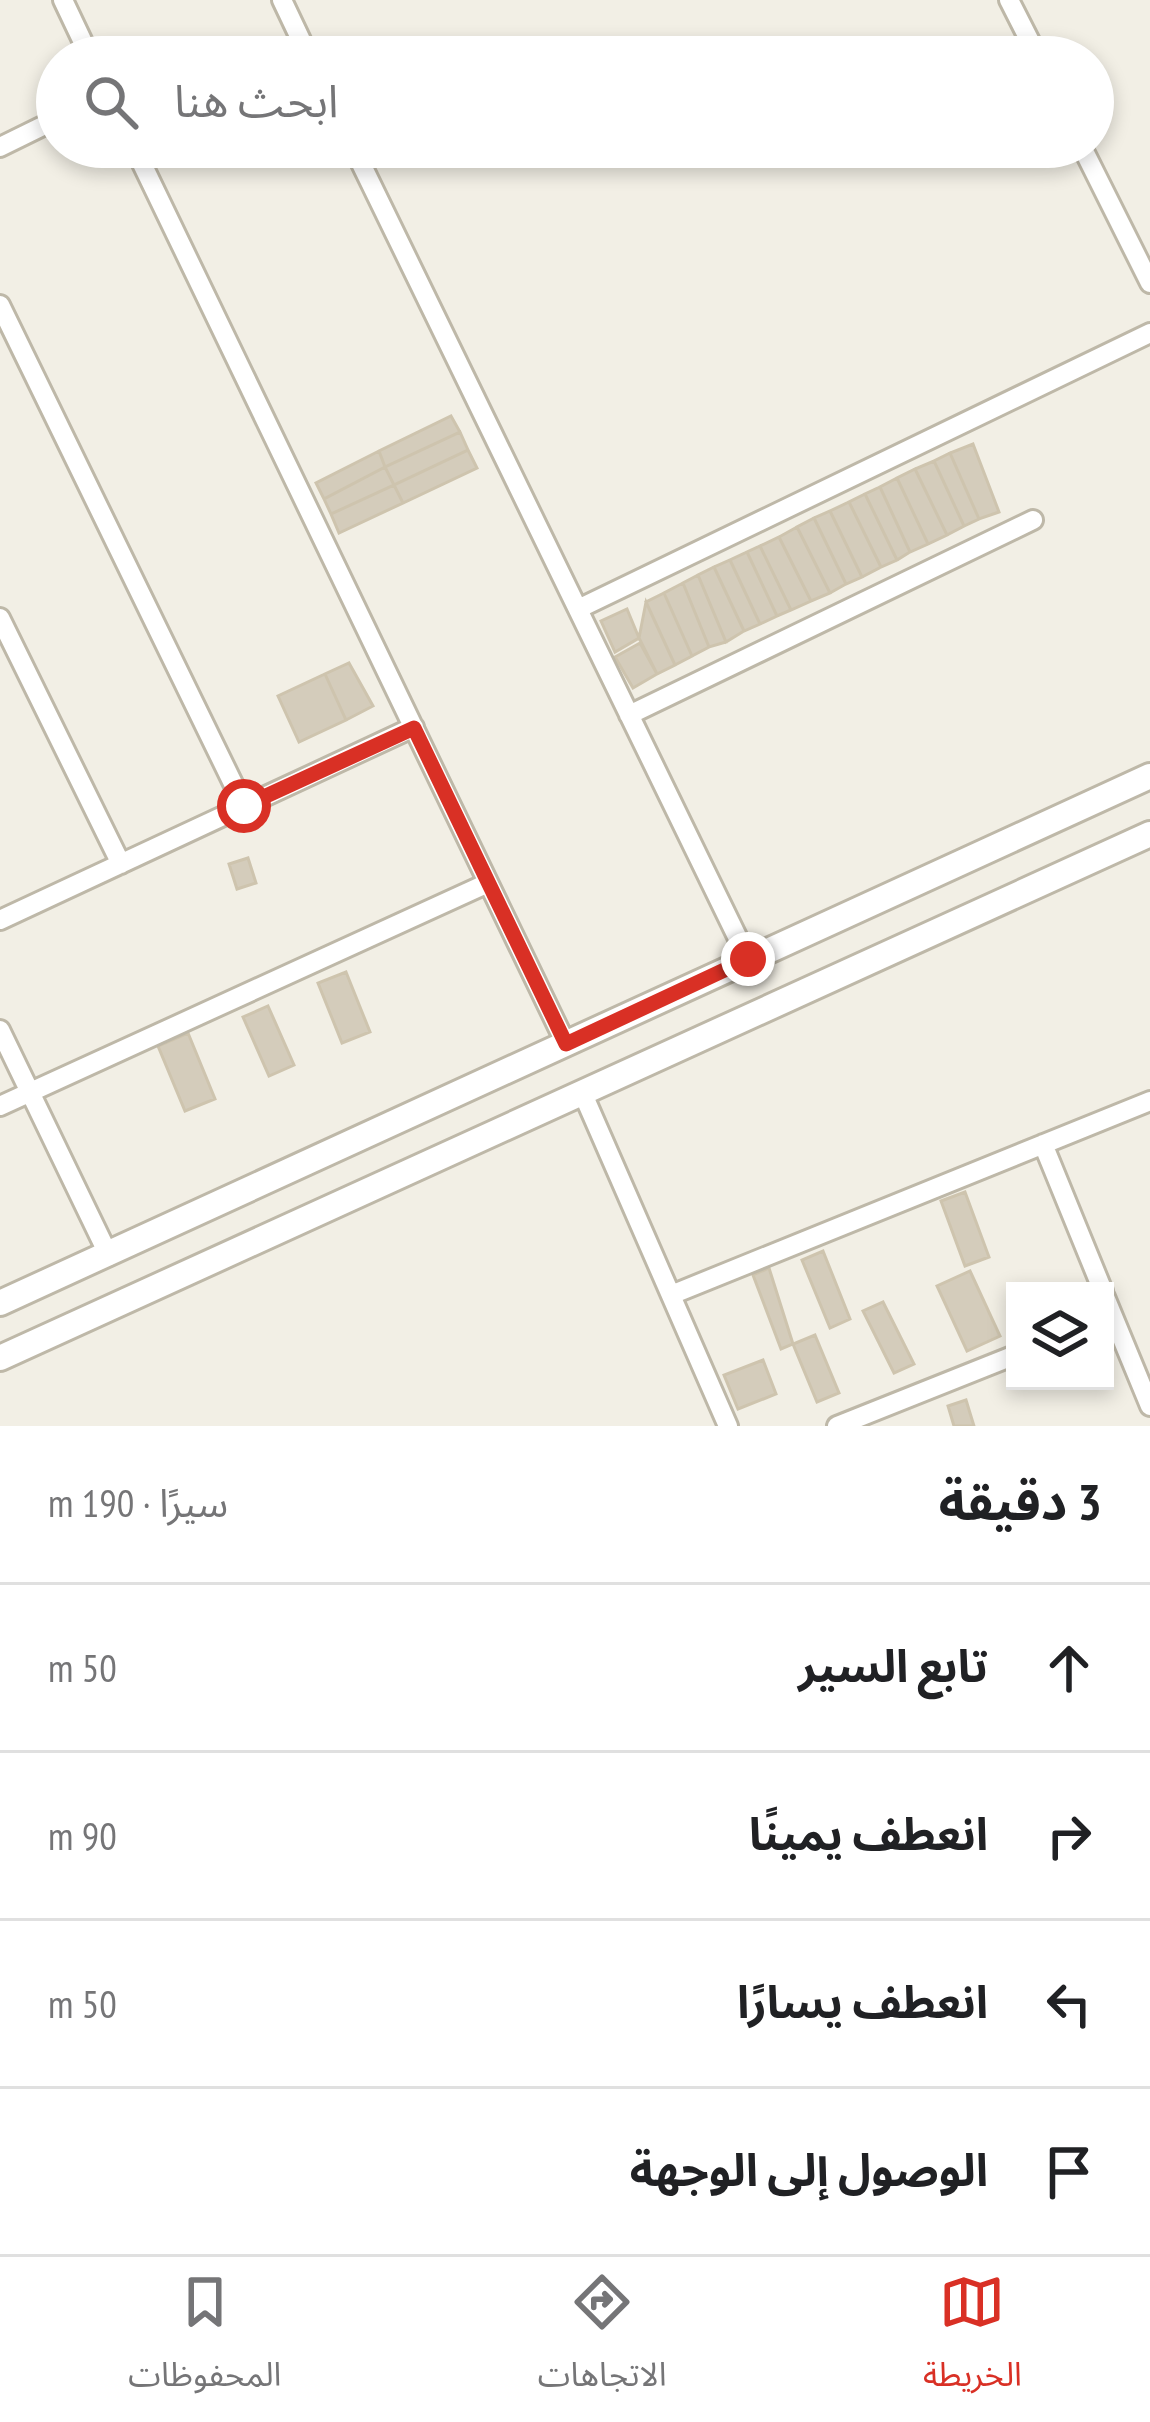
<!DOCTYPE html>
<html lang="ar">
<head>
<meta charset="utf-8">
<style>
  :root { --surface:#fff; --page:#f2f2f2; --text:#202124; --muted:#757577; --line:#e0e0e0; --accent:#d93025 }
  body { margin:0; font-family:"PT Sans Narrow","Noto Sans Arabic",sans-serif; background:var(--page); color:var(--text); direction:rtl }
  .controls { position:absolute; right:36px; bottom:36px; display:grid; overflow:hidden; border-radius:0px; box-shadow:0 6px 18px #0003 }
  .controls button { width:108px; height:108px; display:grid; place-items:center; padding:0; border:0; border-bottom:3px solid var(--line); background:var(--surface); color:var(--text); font:60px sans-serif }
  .stop { position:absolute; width:36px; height:36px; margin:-27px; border:9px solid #d93025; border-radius:50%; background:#fff }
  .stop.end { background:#d93025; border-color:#fff; box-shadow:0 3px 12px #0008 }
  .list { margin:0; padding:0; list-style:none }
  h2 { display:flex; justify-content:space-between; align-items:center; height:156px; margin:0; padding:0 48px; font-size:51px }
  h2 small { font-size:39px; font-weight:400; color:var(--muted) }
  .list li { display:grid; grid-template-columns:78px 1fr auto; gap:36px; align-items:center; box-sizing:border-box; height:168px; padding:0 48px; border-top:3px solid var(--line) }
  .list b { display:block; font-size:45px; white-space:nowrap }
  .list em { font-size:39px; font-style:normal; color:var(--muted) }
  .icon { flex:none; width:66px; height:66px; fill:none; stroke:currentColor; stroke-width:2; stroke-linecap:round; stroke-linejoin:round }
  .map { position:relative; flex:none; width:1150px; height:1426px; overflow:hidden; direction:ltr }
  .search { position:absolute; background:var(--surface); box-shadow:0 6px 18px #0003; left:36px; right:36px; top:36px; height:132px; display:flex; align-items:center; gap:30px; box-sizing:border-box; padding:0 42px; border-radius:66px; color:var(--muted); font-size:45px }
  .sheet { height:828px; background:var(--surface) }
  nav { display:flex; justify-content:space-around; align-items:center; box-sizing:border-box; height:168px; border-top:3px solid var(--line); background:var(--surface); font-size:33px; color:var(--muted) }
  nav a { display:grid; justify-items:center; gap:6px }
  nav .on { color:var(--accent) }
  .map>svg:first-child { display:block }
  .building { fill:#d4ccbb; stroke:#cec4ae; stroke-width:3 }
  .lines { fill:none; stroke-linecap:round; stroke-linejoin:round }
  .minor-casing { stroke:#beb8a8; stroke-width:24 }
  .tertiary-casing { stroke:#beb8a8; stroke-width:30 }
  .minor { stroke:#fff; stroke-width:18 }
  .tertiary { stroke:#fff; stroke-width:24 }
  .route { stroke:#d93025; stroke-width:15 }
</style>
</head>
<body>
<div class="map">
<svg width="1150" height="1426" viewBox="0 0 1150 1426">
  <rect width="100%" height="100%" fill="#f2efe5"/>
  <path class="building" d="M451,416l9,16 -75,35 -6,-16z
    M460,432l8,18 -74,35 -9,-18z
    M973,444l26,68 -20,7 -29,-66z
    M468,450l9,18 -74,35 -9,-18z
    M379,451l6,16 -61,32 -8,-16z
    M950,453l29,66 -15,7 -30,-65z
    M934,461l30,65 -17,9 -32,-66z
    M385,467l9,18 -63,29 -7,-15z
    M915,469l32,66 -19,9 -31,-66z
    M897,478l31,66 -18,8 -30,-65z
    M394,485l9,18 -64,30 -8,-19z
    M880,487l30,65 -13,8 -32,-66z
    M865,494l32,66 -16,7 -32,-65z
    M849,502l32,65 -19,10 -32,-66z
    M830,511l32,66 -16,7 -32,-66z
    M814,518l32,66 -16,9 -33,-66z
    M797,527l33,66 -19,8 -32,-64z
    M779,537l32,64 -20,9 -31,-64z
    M760,546l31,64 -14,6 -30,-64z
    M747,552l30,64 -17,8 -30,-64z
    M730,560l30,64 -16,7 -30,-64z
    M714,567l30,64 -18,11 -28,-67z
    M698,575l28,67 -17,5 -26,-64z
    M683,583l26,64 -17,9 -28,-63z
    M664,593l28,63 -17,9 -29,-63z
    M646,602l29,63 -18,9 -18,-36z
    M627,609l12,29 -24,14 -14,-31z
    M640,643l17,31 -24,14 -18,-31z
    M349,663l24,43 -27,14 -21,-46z
    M325,674l21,46 -47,22 -21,-46z
    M248,858l8,25 -19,6 -8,-25z
    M346,972l24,60 -28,11 -24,-60z
    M268,1006l26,59 -25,11 -26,-59z
    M188,1033l27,66 -30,12 -27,-65z
    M965,1192l24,65 -24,9 -24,-65z
    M823,1251l27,68 -20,9 -28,-68z
    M769,1268l24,76 -12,5 -28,-74z
    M970,1271l30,65 -33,15 -30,-65z
    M883,1302l31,62 -20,9 -31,-62z
    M815,1335l24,58 -22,9 -24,-58z
    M763,1360l13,34 -38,15 -14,-34z
    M966,1400l8,26h-20l-6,-20z"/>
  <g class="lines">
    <defs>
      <path id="minor" d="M63,0l27,57
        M282,0l27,57
        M1009,0l29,57
        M0,147l57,-28
        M134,147l432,897
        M353,147l395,812
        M1082,147l68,136
        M0,305l244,501
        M578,609l572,-276
        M0,618l121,246
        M629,715l404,-195
        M0,920l414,-193
        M0,1030l109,226
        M583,1094l145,332
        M0,1106l488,-223
        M1043,1144l60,147
        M671,1295l479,-194
        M1105,1297l45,109
        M837,1426l178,-71"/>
      <path id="tertiary" d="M0,1303l1150,-527
        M0,1358l1150,-524"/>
    </defs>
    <use href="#minor" class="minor-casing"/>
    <use href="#tertiary" class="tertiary-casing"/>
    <use href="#minor" class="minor"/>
    <use href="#tertiary" class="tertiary"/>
  </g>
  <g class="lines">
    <path class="route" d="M244,806l170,-78 152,316 182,-85"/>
  </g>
</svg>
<div class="controls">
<button><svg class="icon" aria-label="layers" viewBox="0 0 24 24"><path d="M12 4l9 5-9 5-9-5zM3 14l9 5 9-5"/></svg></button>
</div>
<div class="stop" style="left:244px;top:806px"></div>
<div class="stop end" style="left:748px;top:959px"></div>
<div class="search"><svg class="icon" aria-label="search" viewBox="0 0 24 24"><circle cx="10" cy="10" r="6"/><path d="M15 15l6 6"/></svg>ابحث هنا</div>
</div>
<section class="sheet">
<h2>3 دقيقة<small>سيرًا · 190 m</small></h2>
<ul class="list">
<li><svg class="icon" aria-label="ahead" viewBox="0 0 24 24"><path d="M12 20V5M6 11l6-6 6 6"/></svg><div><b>تابع السير</b></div><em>50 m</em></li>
<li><svg class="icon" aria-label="right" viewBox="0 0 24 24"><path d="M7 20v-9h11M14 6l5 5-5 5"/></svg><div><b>انعطف يمينًا</b></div><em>90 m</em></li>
<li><svg class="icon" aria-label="left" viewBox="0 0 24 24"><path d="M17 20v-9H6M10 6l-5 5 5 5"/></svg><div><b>انعطف يسارًا</b></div><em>50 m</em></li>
<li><svg class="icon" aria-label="arrive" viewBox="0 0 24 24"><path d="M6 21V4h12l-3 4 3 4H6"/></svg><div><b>الوصول إلى الوجهة</b></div></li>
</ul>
</section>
<nav>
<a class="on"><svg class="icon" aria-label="map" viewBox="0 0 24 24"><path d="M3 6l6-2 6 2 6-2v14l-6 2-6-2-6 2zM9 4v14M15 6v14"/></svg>الخريطة</a>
<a><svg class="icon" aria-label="directions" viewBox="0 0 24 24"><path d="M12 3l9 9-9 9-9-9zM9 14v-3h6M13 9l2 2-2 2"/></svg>الاتجاهات</a>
<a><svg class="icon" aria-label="saved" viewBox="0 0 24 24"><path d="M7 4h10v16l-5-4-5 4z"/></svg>المحفوظات</a>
</nav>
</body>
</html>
